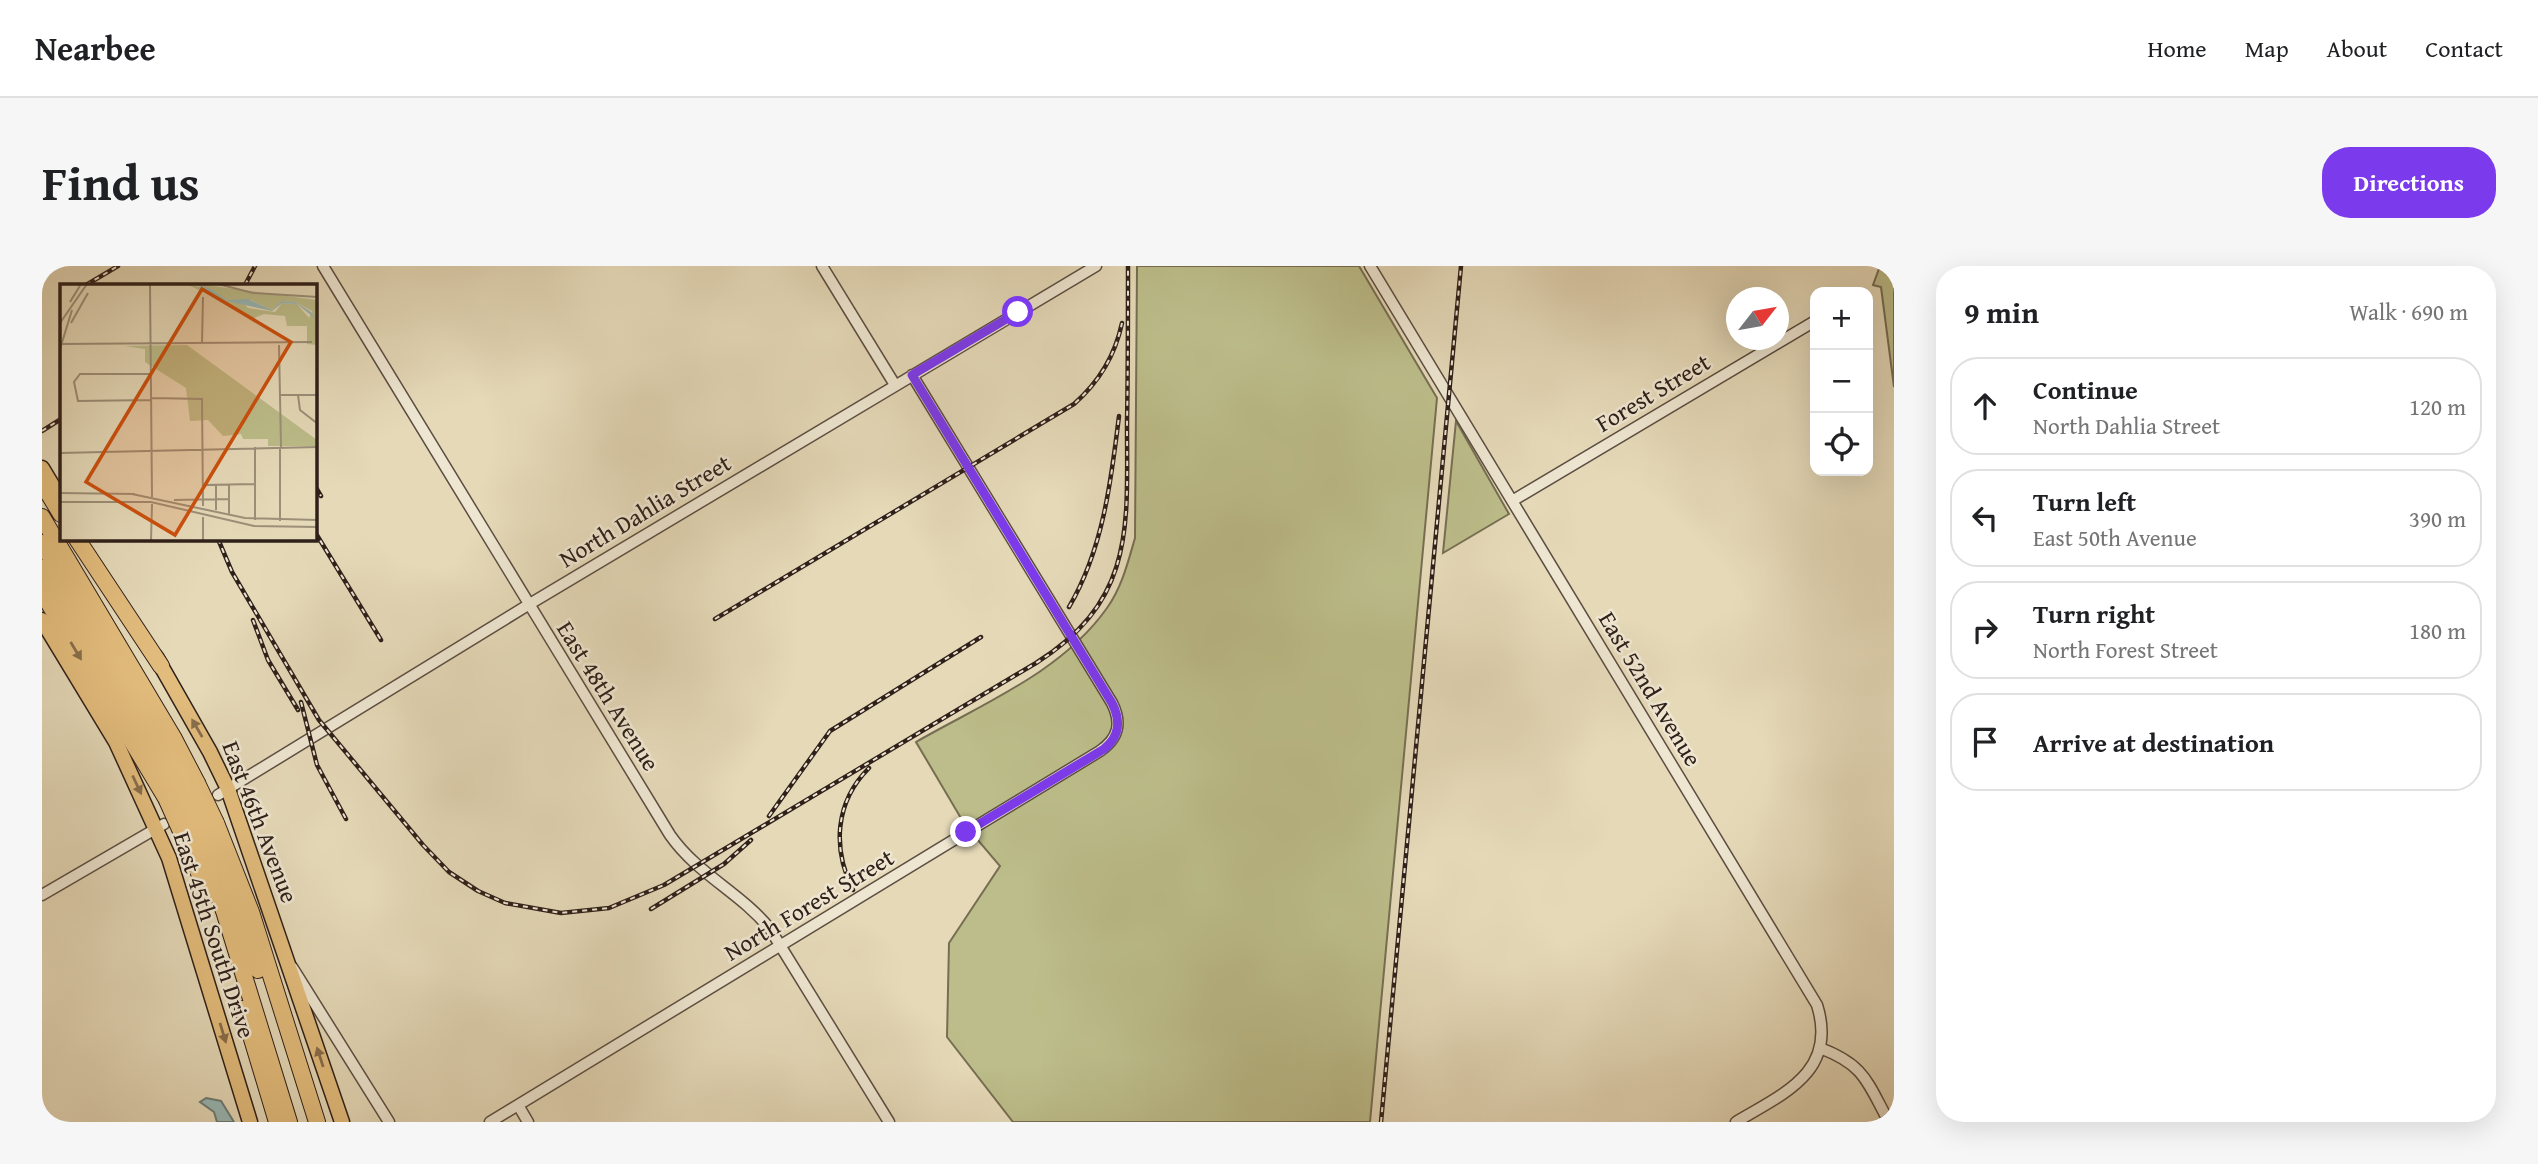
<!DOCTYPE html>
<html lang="en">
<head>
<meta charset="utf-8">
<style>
  :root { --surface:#fff; --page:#f6f6f6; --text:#202124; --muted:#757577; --line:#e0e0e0; --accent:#7c3aed }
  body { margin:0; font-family:"Gentium Book Plus",serif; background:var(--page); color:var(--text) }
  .controls { position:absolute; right:21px; top:21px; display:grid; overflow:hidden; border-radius:14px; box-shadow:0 7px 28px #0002 }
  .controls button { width:63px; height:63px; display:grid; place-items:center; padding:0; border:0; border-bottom:2px solid var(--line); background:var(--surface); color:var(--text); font:35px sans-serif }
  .compass { position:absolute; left:1684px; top:21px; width:63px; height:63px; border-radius:50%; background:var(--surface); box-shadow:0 7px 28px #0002; rotate:59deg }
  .stop { position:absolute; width:21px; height:21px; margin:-16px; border:5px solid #7c3aed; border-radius:50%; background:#fff }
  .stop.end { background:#7c3aed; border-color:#fff; box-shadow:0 2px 7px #0008 }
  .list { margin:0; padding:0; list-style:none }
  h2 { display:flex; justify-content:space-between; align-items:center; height:91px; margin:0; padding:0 28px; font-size:30px }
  h2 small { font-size:23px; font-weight:400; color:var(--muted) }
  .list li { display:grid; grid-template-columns:46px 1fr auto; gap:21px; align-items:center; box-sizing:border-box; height:98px; margin:0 14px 14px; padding:0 14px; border:2px solid var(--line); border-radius:28px }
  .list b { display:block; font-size:26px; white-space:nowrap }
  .list p { margin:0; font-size:23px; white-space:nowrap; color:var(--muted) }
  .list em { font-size:23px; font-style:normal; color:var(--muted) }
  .icon { flex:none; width:38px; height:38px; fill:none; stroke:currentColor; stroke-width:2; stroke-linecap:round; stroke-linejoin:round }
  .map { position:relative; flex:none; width:1852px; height:856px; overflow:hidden; border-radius:28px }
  header { display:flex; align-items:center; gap:42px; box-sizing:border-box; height:98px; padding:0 35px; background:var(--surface); border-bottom:2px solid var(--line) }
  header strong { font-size:33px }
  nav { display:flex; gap:38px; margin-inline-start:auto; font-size:24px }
  .intro { display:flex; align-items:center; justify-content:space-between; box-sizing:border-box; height:168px; padding:0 42px }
  h1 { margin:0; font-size:49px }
  .button { padding:18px 32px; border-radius:28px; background:var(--accent); color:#fff; font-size:24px; font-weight:700 }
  main { display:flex; gap:42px; padding:0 42px }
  aside { flex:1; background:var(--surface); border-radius:28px; box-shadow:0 7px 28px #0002 }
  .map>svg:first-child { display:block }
  .green { fill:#bcbd8a; stroke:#766e52; stroke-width:2 }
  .water { fill:#98b9b6; stroke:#6e7c78; stroke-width:2 }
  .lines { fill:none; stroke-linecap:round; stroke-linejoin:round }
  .minor-casing { stroke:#5c4e42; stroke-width:13 }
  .major-casing { stroke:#2f201a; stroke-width:17 }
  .highway-casing { stroke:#2f201a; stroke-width:18 }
  .minor { stroke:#eee6d1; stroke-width:10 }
  .major { stroke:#e2bc7c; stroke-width:14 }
  .highway { stroke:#e2bc7c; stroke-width:16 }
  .rail-casing { stroke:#2f201a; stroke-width:4.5 }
  .rail { stroke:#eee6d1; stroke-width:2; stroke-dasharray:5; stroke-linecap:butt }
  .highway-bridge-casing { stroke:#2f201a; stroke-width:18; stroke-linecap:butt }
  .highway-bridge { stroke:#e2bc7c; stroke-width:16 }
  .oneway { fill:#886e4b }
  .route { stroke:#7c3aed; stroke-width:9 }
  .labels { text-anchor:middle; stroke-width:5; stroke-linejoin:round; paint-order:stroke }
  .street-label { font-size:24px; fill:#2f201a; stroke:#eee6d1 }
  .inset-road { fill:none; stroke:#9c8f79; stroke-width:2 }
  .view { fill:#cc500e; fill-opacity:0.15; stroke:#cc500e; stroke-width:3.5 }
  .inset-edge { fill:none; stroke:#2f201a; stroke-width:3.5 }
</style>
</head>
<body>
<header>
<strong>Nearbee</strong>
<nav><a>Home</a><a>Map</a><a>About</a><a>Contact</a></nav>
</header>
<div class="intro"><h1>Find us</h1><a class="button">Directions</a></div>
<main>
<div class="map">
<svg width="1852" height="856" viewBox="0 0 1852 856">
  <rect width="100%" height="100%" fill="#e5d9b8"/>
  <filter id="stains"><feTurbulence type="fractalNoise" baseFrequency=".00286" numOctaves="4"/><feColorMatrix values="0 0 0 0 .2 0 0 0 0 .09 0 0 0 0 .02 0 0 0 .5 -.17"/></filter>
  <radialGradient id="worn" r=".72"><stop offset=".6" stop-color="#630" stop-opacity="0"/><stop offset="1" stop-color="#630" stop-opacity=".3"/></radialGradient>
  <path class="green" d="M1095,0h222l78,132 -67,724h-357l-66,-85 2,-94 51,-77 -35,-41 -49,-83c66,-38 146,-70 191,-134 15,-21 21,-46 28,-70z
    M1838,0h14v121l-13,-100 -8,-2z
    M1414,155l53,93 -66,39z"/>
  <path class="water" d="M164,832l15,3 13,21h-17l-3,-10 -14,-10z"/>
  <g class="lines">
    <defs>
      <path id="minor" d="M281,0l347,569c28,40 70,57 100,94l119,193
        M780,0l73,119
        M1328,0l447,739c21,67 -34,89 -81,117
        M1470,235l303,-180
        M176,529l310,-190 568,-339
        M0,629l122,-71
        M250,701l97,155
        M1778,782c45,17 47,34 69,74
        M476,839l10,17
        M448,856l610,-371c19,-13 22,-28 12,-48l-200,-328"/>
      <path id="major" d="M0,202l15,25
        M0,354l74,122 53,116 81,264
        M114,391l54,95 18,37 114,333"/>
      <path id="highway" d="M0,217l19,31
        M0,251l131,220 24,46
        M35,273l84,127
        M0,277l145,245
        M0,302l134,225
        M0,326l124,206
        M174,557l35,89 66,210
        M164,562l24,59 28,83
        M153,567l29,78 65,211
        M142,572l24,56
        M201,743l34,113"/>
    </defs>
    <use href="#minor" class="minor-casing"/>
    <use href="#major" class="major-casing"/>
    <use href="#highway" class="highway-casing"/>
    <use href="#minor" class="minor"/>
    <use href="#major" class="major"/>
    <use href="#highway" class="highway"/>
    <defs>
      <path id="rail" d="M44,19l32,-19
        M203,19l10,-19
        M0,165l19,-12
        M273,220l6,10
        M273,266l66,108
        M176,273l14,33 87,148 104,125 26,27 29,19 27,12 56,10 48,-5 55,-23 372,-222c100,-63 91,-137 91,-241 1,-52 1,-104 1,-156
        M1027,341c34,-58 42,-125 50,-191
        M673,353l359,-215c25,-22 41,-48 48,-81
        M211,354l15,40 30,50
        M259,436l16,63 29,54
        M727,550l61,-85 151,-94
        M811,624c-21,-42 -18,-88 16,-122
        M609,643l73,-45 27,-24
        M1339,856l80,-856"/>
    </defs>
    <use href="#rail" class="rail-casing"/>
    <use href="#rail" class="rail"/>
    <defs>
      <path id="highway-bridge" d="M155,517l19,40
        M145,522l19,40
        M134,527l19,40
        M124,532l18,40"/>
    </defs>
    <use href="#highway-bridge" class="highway-bridge-casing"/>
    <use href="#highway-bridge" class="highway-bridge"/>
  </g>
  <defs><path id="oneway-solid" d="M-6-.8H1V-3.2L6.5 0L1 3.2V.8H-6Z" transform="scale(1.75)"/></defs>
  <g class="oneway">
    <use href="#oneway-solid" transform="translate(34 385) rotate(59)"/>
    <use href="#oneway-solid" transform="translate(155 462) rotate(-120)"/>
    <use href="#oneway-solid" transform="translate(95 519) rotate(65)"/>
    <use href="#oneway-solid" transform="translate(181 767) rotate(73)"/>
    <use href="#oneway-solid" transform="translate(278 791) rotate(-108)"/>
  </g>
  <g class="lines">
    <path class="route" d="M924,566l138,-83c16,-13 17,-28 8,-46l-200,-328 106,-63"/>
  </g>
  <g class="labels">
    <g class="street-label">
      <text transform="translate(1611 127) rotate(-31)" y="8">Forest Street</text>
      <text transform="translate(603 245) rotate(-31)" y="8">North Dahlia Street</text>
      <text transform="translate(1608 423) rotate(59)" y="8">East 52nd Avenue</text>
      <text transform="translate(566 430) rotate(58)" y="8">East 48th Avenue</text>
      <text transform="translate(218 556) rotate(69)" y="8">East 46th Avenue</text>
      <text transform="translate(767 639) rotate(-31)" y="8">North Forest Street</text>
      <text transform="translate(172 669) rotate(72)" y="8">East 45th South Drive</text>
    </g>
  </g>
  <g transform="translate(18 18)">
    <rect width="257" height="257" fill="#e5d9b8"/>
    <path d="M127,0l21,5 19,12h14l7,7 27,4 7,-9 15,1 12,14 3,-7 -17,-9 -14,-1 -9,9 -21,-10h-24l-29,-16 119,16v45l-10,-1v-18h-20l-2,-10 -21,-2 -10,4zM127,61l130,95v6h-49v-7h-25l-2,-5 -18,2 -15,-16 -18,1 -4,-33 -41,-26v-13l-20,-3z" fill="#bcbd8a"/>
    <path d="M135,0l16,5 16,11 21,-1 24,11 9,-9 14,1 15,9 7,9 -20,-16 -15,-1 -10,8 -45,-10z" fill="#98b9b6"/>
    <path class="inset-road" d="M90,0l2,213M158,0l35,9 65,4M10,18l11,-18M0,39l27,-39M11,39l17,-30M142,59l1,-46M0,60l252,-2M219,61l2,102M0,65l12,-39M221,111h37M238,111l2,15 18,14M92,114l50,1 1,107M92,116l-74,1 -4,-19 6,-8h72M220,163v74M0,169l258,-6M143,201l52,-1M0,209l75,1M72,210l113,24 73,2M114,216l55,-1M0,218h91l103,24 64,1M156,226v-25M169,230v-29M195,236v-73M91,257l1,-37M143,257v-24"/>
    <path class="view" d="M142,5l89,53 -116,193 -89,-53z"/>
    <rect width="257" height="257" class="inset-edge"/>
  </g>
  <rect width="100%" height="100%" filter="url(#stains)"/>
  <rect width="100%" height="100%" fill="url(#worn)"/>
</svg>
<div class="controls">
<button>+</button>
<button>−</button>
<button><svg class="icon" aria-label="locate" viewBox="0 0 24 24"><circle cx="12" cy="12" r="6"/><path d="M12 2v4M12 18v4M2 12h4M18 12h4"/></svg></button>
</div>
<svg class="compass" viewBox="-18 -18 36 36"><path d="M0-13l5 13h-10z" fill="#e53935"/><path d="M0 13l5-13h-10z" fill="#757577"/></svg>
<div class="stop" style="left:976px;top:46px"></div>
<div class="stop end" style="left:924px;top:566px"></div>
</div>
<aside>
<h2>9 min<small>Walk · 690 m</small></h2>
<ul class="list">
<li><svg class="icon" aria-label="ahead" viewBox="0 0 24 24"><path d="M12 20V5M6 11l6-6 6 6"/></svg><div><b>Continue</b><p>North Dahlia Street</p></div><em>120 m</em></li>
<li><svg class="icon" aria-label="left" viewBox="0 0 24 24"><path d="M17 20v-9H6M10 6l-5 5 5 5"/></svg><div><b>Turn left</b><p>East 50th Avenue</p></div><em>390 m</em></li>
<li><svg class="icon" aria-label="right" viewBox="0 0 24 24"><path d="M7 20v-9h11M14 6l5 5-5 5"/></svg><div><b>Turn right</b><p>North Forest Street</p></div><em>180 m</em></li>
<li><svg class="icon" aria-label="arrive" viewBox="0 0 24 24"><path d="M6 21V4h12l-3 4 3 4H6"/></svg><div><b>Arrive at destination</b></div></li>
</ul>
</aside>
</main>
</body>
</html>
